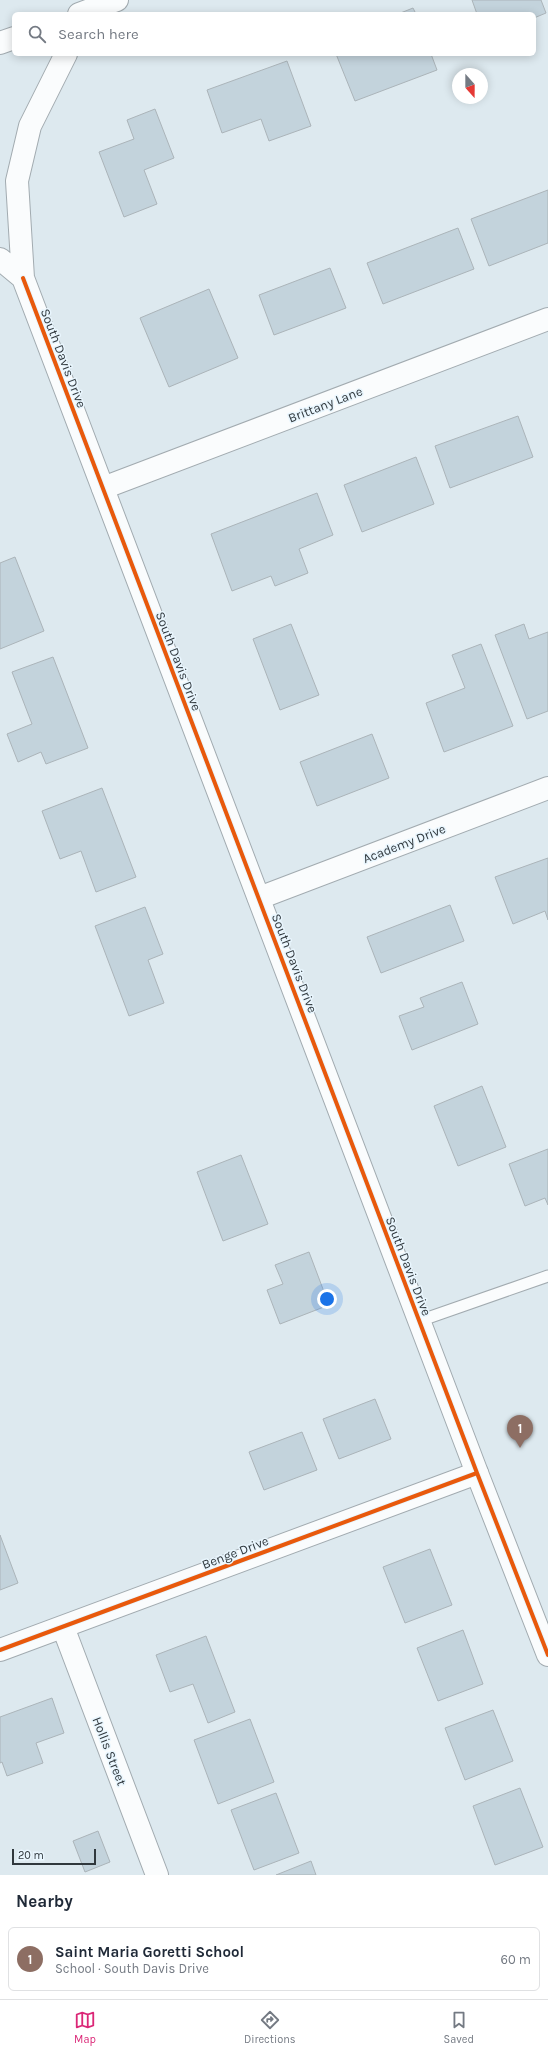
<!DOCTYPE html>
<html lang="en">
<head>
<meta charset="utf-8">
<style>
  :root { --surface:#fff; --page:#f6f6f7; --text:#1f2937; --muted:#747a83; --line:#e0e1e3; --accent:#db2777 }
  body { margin:0; font-family:Karla,sans-serif; background:var(--page); color:var(--text) }
  .compass { position:absolute; left:452px; top:68px; width:36px; height:36px; border-radius:50%; background:var(--surface); box-shadow:0 2px 10px #0003; rotate:159deg }
  .scale { position:absolute; left:12px; bottom:10px; width:84px; box-sizing:border-box; padding-left:4px; border:2px solid #30383d; border-top:0; font-size:11px; line-height:14px; white-space:nowrap; color:#30383d; -webkit-text-stroke:3px #e9f6fe; paint-order:stroke }
  .you { position:absolute; left:327px; top:1299px; width:14px; height:14px; margin:-10px; border:3px solid #fff; border-radius:50%; background:#1a73e8; box-shadow:0 0 0 6px #1a73e833 }
  .badge { display:grid; place-items:center; width:26px; height:26px; border-radius:50%; background:var(--accent); color:#fff; font-size:13px; font-weight:700 }
  .pin { position:absolute; translate:-50% -33px; filter:drop-shadow(0 1px 2px #0008) }
  .pin::after { content:''; position:absolute; top:21px; width:14px; height:12px; background:inherit; clip-path:polygon(0 0,100% 0,50% 100%) }
  .list { margin:0; padding:0; list-style:none }
  h2 { display:flex; justify-content:space-between; align-items:center; height:52px; margin:0; padding:0 16px; font-size:17px }
  h2 small { font-size:13px; font-weight:400; color:var(--muted) }
  .list li { display:grid; grid-template-columns:26px 1fr auto; gap:12px; align-items:center; box-sizing:border-box; height:64px; margin:0 8px 8px; padding:0 8px; border:1px solid var(--line); border-radius:6px }
  .list b { display:block; font-size:15px; white-space:nowrap }
  .list p { margin:0; font-size:13px; white-space:nowrap; color:var(--muted) }
  .list em { font-size:13px; font-style:normal; color:var(--muted) }
  .icon { flex:none; width:22px; height:22px; fill:none; stroke:currentColor; stroke-width:2; stroke-linecap:round; stroke-linejoin:round }
  .map { position:relative; flex:none; width:548px; height:1875px; overflow:hidden }
  .search { position:absolute; background:var(--surface); box-shadow:0 2px 10px #0003; left:12px; right:12px; top:12px; height:44px; display:flex; align-items:center; gap:10px; box-sizing:border-box; padding:0 14px; border-radius:6px; color:var(--muted); font-size:15px }
  .sheet { height:124px; background:var(--surface) }
  nav { display:flex; justify-content:space-around; align-items:center; box-sizing:border-box; height:56px; border-top:1px solid var(--line); background:var(--surface); font-size:11px; color:var(--muted) }
  nav a { display:grid; justify-items:center; gap:2px }
  nav .on { color:var(--accent) }
  .map>svg:first-child { display:block }
  .building { fill:#c3d3dc; stroke:#abb4b9 }
  .lines { fill:none; stroke-linecap:round; stroke-linejoin:round }
  .lane-casing { stroke:#a2abb0; stroke-width:13 }
  .street-casing { stroke:#a2abb0; stroke-width:24 }
  .secondary-casing { stroke:#a2abb0; stroke-width:24 }
  .lane { stroke:#fafcfd; stroke-width:11 }
  .street { stroke:#fafcfd; stroke-width:22 }
  .secondary { stroke:#fafcfd; stroke-width:22 }
  .cycleway-casing { stroke:#e9f6fe; stroke-width:6 }
  .cycleway { stroke:#e8590c; stroke-width:4 }
  .labels { text-anchor:middle; stroke-width:3; stroke-linejoin:round; paint-order:stroke }
  .street-label { font-size:13px; fill:#30383d; stroke:#e9f6fe }
</style>
</head>
<body>
<div class="map">
<svg width="548" height="1875" viewBox="0 0 548 1875">
  <rect width="100%" height="100%" fill="#dde9ef"/>
  <path class="building" d="M472,0h69l5,13 -12,5v-4h-57z
    M413,8l3,6h-18z
    M336,54h95l6,16 -82,31z
    M287,61l24,65 -42,15 -8,-22 -39,14 -15,-43z
    M155,109l19,49 -30,12 13,34 -33,13 -25,-65 35,-13 -7,-19z
    M548,190v53l-59,23 -18,-47z
    M458,228l16,41 -91,35 -16,-41z
    M330,268l16,40 -72,27 -15,-40z
    M209,289l29,69 -69,29 -29,-69z
    M518,416l15,41 -83,31 -15,-42z
    M416,457l18,47 -72,28 -18,-47z
    M317,493l16,42 -34,14 9,24 -33,13 -4,-10 -39,15 -21,-57z
    M15,557l29,74 -44,18v-86z
    M291,624l28,71 -39,15 -27,-71z
    M524,624l5,15 19,-7v79l-21,8 -32,-84z
    M481,644l32,82 -69,26 -18,-49 39,-15 -13,-33z
    M53,657l35,91 -42,16 -5,-12 -23,10 -11,-28 25,-10 -20,-52z
    M372,734l17,44 -72,28 -17,-44z
    M102,788l34,89 -40,15 -15,-41 -21,8 -18,-48z
    M548,858v62l-3,-9 -32,13 -18,-47z
    M450,905l14,36 -83,32 -14,-36z
    M145,907l18,47 -15,6 16,43 -35,13 -34,-90z
    M462,982l16,42 -66,26 -13,-34 25,-9 -4,-9z
    M482,1086l24,61 -48,19 -24,-60z
    M548,1149v56l-3,-7 -20,8 -16,-42z
    M241,1155l27,69 -45,17 -26,-69z
    M309,1252l20,53 -49,19 -13,-34 16,-6 -8,-19z
    M375,1399l16,40 -52,20 -16,-40z
    M302,1432l15,38 -53,20 -15,-38z
    M0,1535l18,48 -18,7z
    M430,1549l22,56 -47,18 -22,-56z
    M463,1630l20,54 -45,17 -21,-53z
    M206,1636l29,76 -27,11 -15,-39 -23,8 -14,-37z
    M52,1698l12,35 -28,10 7,20 -36,13 -5,-14 -2,1v-46z
    M493,1710l20,51 -48,19 -20,-52z
    M250,1719l24,63 -56,22 -24,-64z
    M520,1788l23,59 -48,18 -22,-59z
    M276,1793l23,60 -45,17 -23,-60z
    M98,1831l12,31 -25,10 -12,-31z
    M311,1861l5,14h-40z"/>
  <g class="lines">
    <defs>
      <path id="lane" d="M419,1321l129,-45"/>
      <path id="street" d="M103,488l445,-169
        M259,898l289,-110
        M63,1627l94,248
        M0,1650l477,-177"/>
      <path id="secondary" d="M79,14l38,-14
        M0,43l14,-5
        M0,259l23,19 454,1195 71,182
        M23,278l-6,-97 13,-55 36,-72"/>
    </defs>
    <use href="#lane" class="lane-casing"/>
    <use href="#street" class="street-casing"/>
    <use href="#secondary" class="secondary-casing"/>
    <use href="#lane" class="lane"/>
    <use href="#street" class="street"/>
    <use href="#secondary" class="secondary"/>
    <defs>
      <path id="cycleway" d="M23,278l454,1195 71,182
        M0,1650l477,-177"/>
    </defs>
    <use href="#cycleway" class="cycleway-casing"/>
    <use href="#cycleway" class="cycleway"/>
  </g>
  <g class="labels">
    <g class="street-label">
      <text transform="translate(64 358) rotate(69)" y="5">South Davis Drive</text>
      <text transform="translate(325 404) rotate(-21)" y="5">Brittany Lane</text>
      <text transform="translate(179 661) rotate(69)" y="5">South Davis Drive</text>
      <text transform="translate(404 843) rotate(-21)" y="5">Academy Drive</text>
      <text transform="translate(295 963) rotate(69)" y="5">South Davis Drive</text>
      <text transform="translate(409 1266) rotate(69)" y="5">South Davis Drive</text>
      <text transform="translate(235 1552) rotate(-21)" y="5">Benge Drive</text>
      <text transform="translate(110 1751) rotate(69)" y="5">Hollis Street</text>
    </g>
  </g>
</svg>
<svg class="compass" viewBox="-18 -18 36 36"><path d="M0-13l5 13h-10z" fill="#e53935"/><path d="M0 13l5-13h-10z" fill="#747a83"/></svg>
<div class="scale">20 m</div>
<div class="you"></div>
<div class="pin badge" style="left:520px;top:1448px;background:#8d6e63">1</div>
<div class="search"><svg class="icon" aria-label="search" viewBox="0 0 24 24"><circle cx="10" cy="10" r="6"/><path d="M15 15l6 6"/></svg>Search here</div>
</div>
<section class="sheet">
<h2>Nearby<small></small></h2>
<ul class="list">
<li><span class="badge" style="background:#8d6e63">1</span><div><b>Saint Maria Goretti School</b><p>School · South Davis Drive</p></div><em>60 m</em></li>
</ul>
</section>
<nav>
<a class="on"><svg class="icon" aria-label="map" viewBox="0 0 24 24"><path d="M3 6l6-2 6 2 6-2v14l-6 2-6-2-6 2zM9 4v14M15 6v14"/></svg>Map</a>
<a><svg class="icon" aria-label="directions" viewBox="0 0 24 24"><path d="M12 3l9 9-9 9-9-9zM9 14v-3h6M13 9l2 2-2 2"/></svg>Directions</a>
<a><svg class="icon" aria-label="saved" viewBox="0 0 24 24"><path d="M7 4h10v16l-5-4-5 4z"/></svg>Saved</a>
</nav>
</body>
</html>
